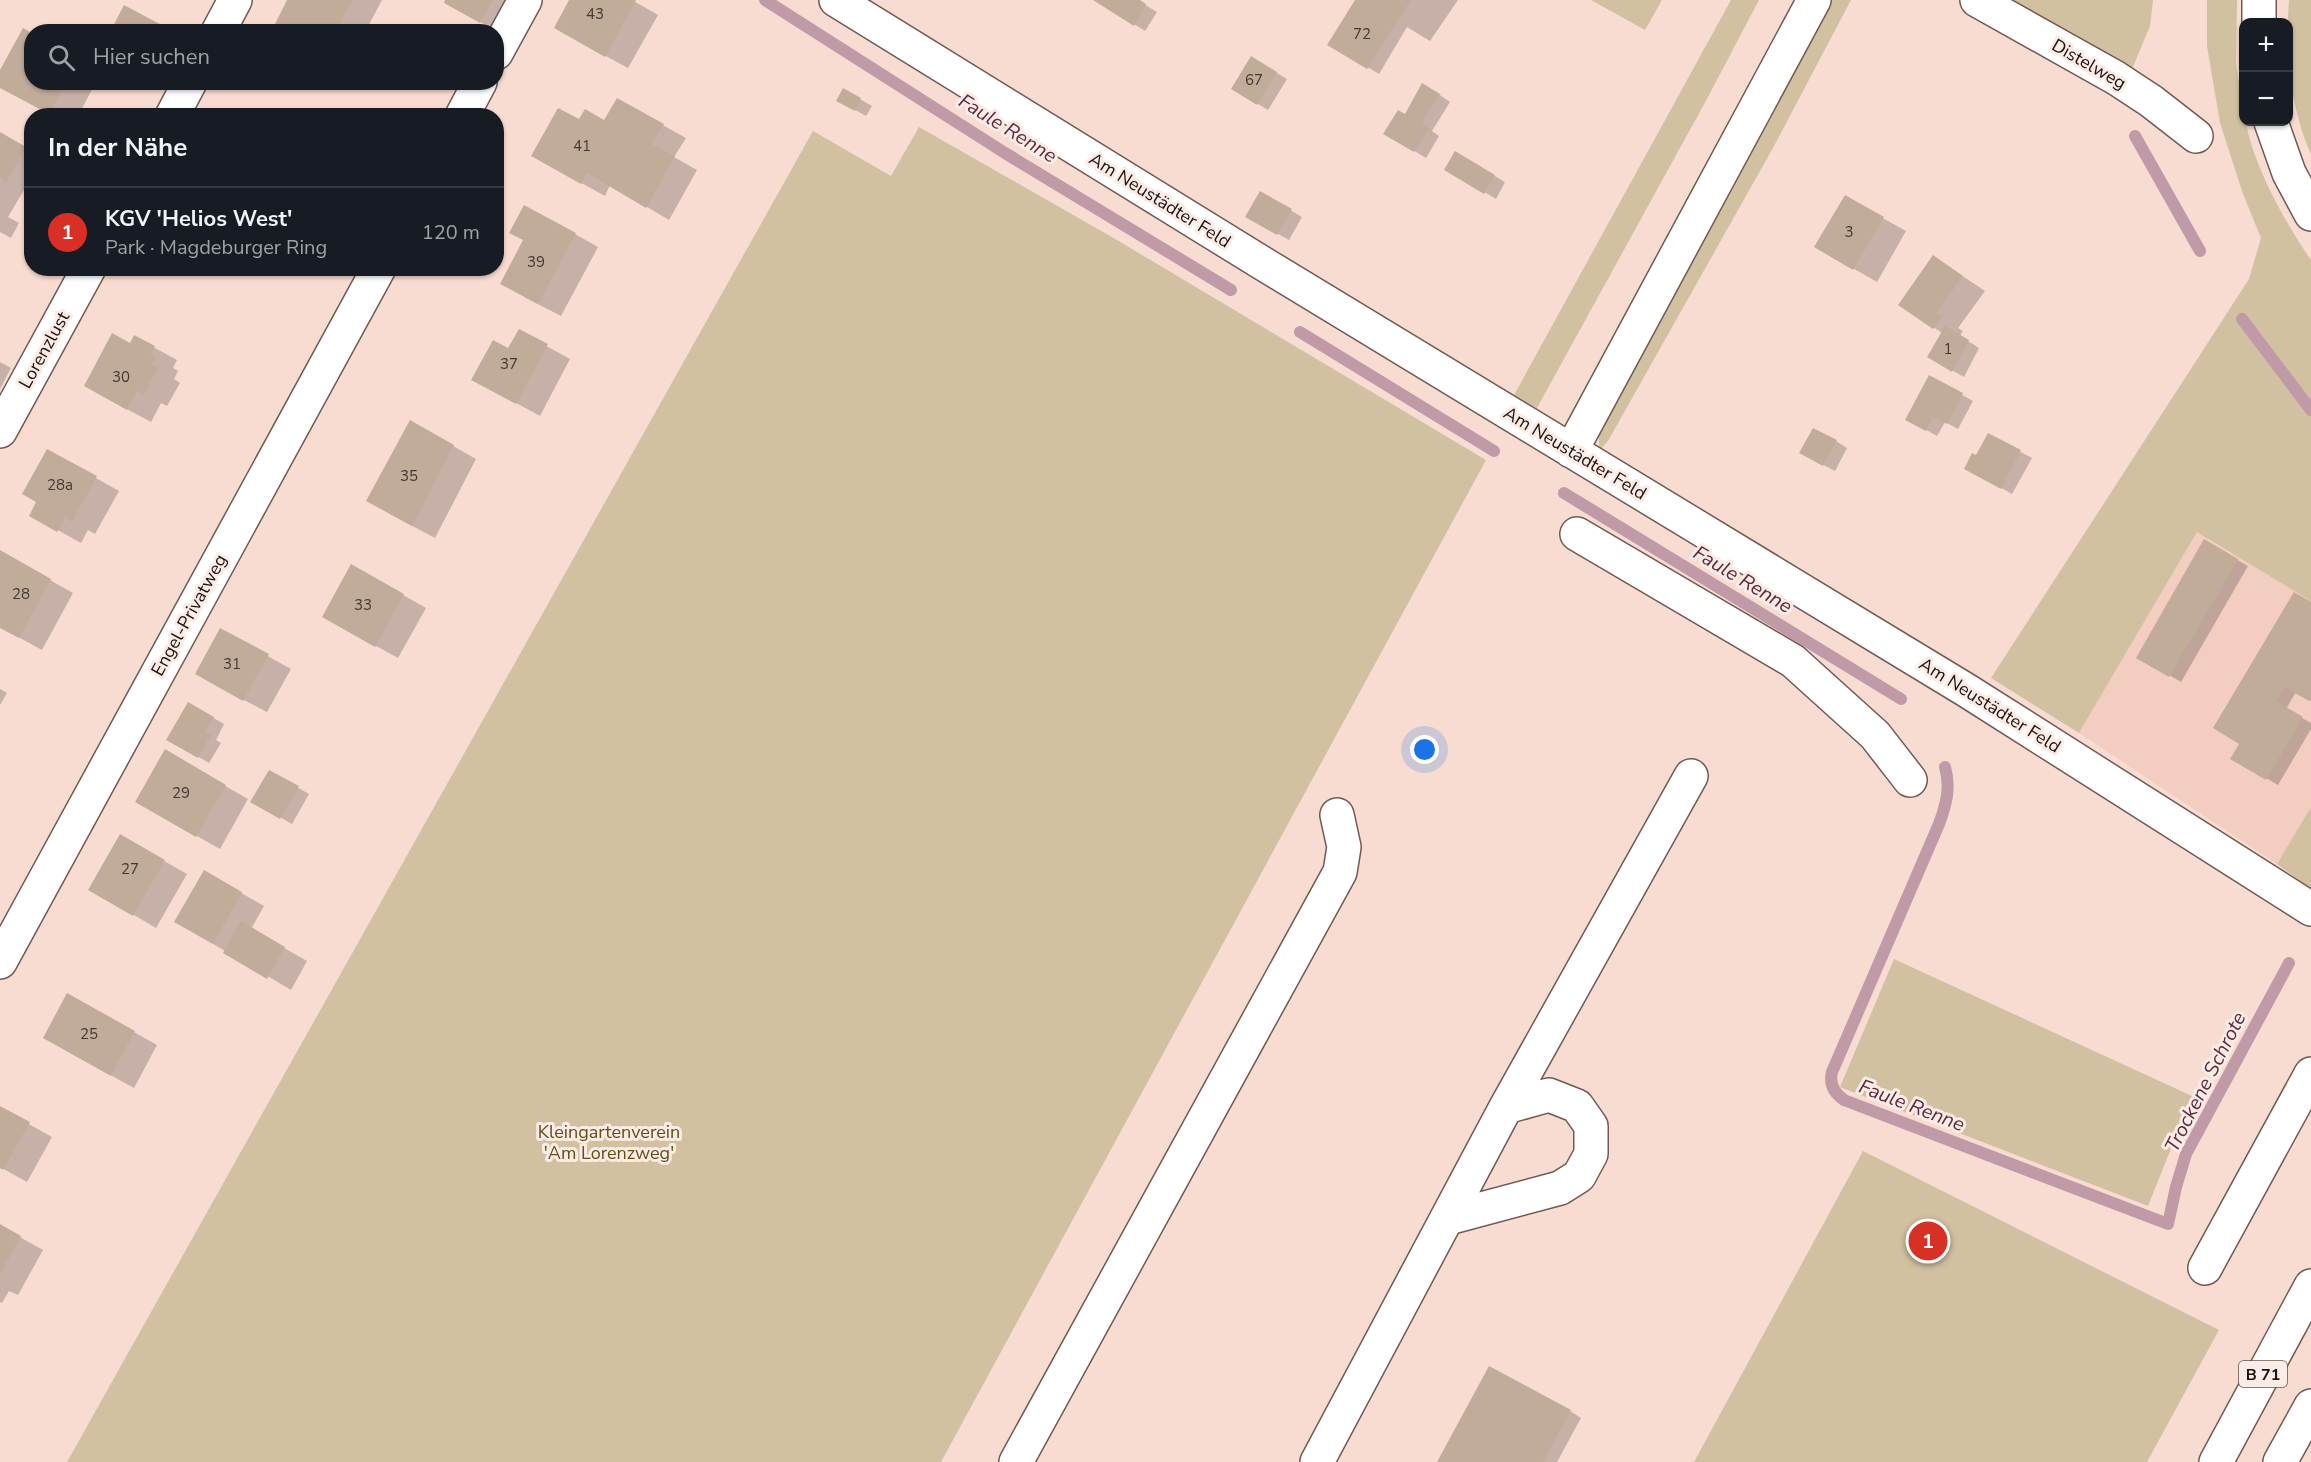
<!DOCTYPE html>
<html lang="de">
<head>
<meta charset="utf-8">
<style>
  :root { --surface:#171b24; --page:#20242c; --text:#f1f3f6; --muted:#9ea1a6; --line:#363941; --accent:#d93025 }
  body { margin:0; font-family:"Nunito Sans",sans-serif; background:var(--page); color:var(--text) }
  .controls { position:absolute; right:18px; top:18px; display:grid; overflow:hidden; border-radius:12px; box-shadow:0 2px 4px #0004 }
  .controls button { width:54px; height:54px; display:grid; place-items:center; padding:0; border:0; border-bottom:2px solid var(--line); background:var(--surface); color:var(--text); font:30px sans-serif }
  .you { position:absolute; left:1425px; top:750px; width:21px; height:21px; margin:-15px; border:4px solid #fff; border-radius:50%; background:#1a73e8; box-shadow:0 0 0 9px #1a73e833 }
  .badge { display:grid; place-items:center; width:39px; height:39px; border-radius:50%; background:var(--accent); color:#fff; font-size:20px; font-weight:700 }
  .pin { position:absolute; translate:-50% -50%; border:3px solid #fff; box-shadow:0 2px 6px #0006 }
  .list { margin:0; padding:0; list-style:none }
  h2 { display:flex; justify-content:space-between; align-items:center; height:78px; margin:0; padding:0 24px; font-size:26px }
  h2 small { font-size:20px; font-weight:400; color:var(--muted) }
  .list li { display:grid; grid-template-columns:39px 1fr auto; gap:18px; align-items:center; box-sizing:border-box; height:90px; padding:0 24px; border-top:2px solid var(--line) }
  .list b { display:block; font-size:22px; white-space:nowrap }
  .list p { margin:0; font-size:20px; white-space:nowrap; color:var(--muted) }
  .list em { font-size:20px; font-style:normal; color:var(--muted) }
  .icon { flex:none; width:33px; height:33px; fill:none; stroke:currentColor; stroke-width:2; stroke-linecap:round; stroke-linejoin:round }
  .map { position:relative; flex:none; width:2311px; height:1462px; overflow:hidden }
  .search { position:absolute; background:var(--surface); box-shadow:0 2px 4px #0004; left:24px; top:24px; width:480px; height:66px; display:flex; align-items:center; gap:15px; box-sizing:border-box; padding:0 21px; border-radius:24px; color:var(--muted); font-size:22px }
  .panel { position:absolute; background:var(--surface); box-shadow:0 2px 4px #0004; left:24px; top:108px; width:480px; height:168px; border-radius:24px }
  .map>svg:first-child { display:block }
  .built { fill:#f2cdc0 }
  .green { fill:#d1c1a1 }
  .shadow { fill:#0003 }
  .lines { fill:none; stroke-linecap:round; stroke-linejoin:round }
  .stream { stroke:#c09aa7; stroke-width:12 }
  .building { fill:#c1ac9a }
  .minor-casing { stroke:#725951; stroke-width:36 }
  .highway-casing { stroke:#725951; stroke-width:36 }
  .minor { stroke:#fff; stroke-width:33 }
  .highway { stroke:#fff; stroke-width:33 }
  .labels { text-anchor:middle; stroke-width:6; stroke-linejoin:round; paint-order:stroke }
  .number-label { font-size:15px; fill:#453832 }
  .shield { fill:#fdece5; stroke:#60534f; stroke-width:1.5 }
  .shield-label { font-size:16px; font-weight:bold; fill:#1c120f }
  .street-label { font-size:18px; fill:#1c120f; stroke:#fdece5 }
  .park-label { font-size:18px; fill:#654d14; stroke:#fdece5 }
  .water-label { font-size:20px; font-style:italic; fill:#5c293e; stroke:#fdece5 }
</style>
</head>
<body>
<div class="map">
<svg width="2311" height="1462" viewBox="0 0 2311 1462">
  <rect width="100%" height="100%" fill="#f9dcd1"/>
  <path class="built" d="M2197,532l114,68v209l-34,55 -198,-131z"/>
  <path class="green" d="M1591,0h71l-17,30z
    M1731,0h28l-51,97 -171,311 -23,-13z
    M1830,0h21l-78,148 -165,293 -9,10v-27l193,-347z
    M2002,0h151l-3,26 -20,48z
    M2207,0h30l-1,64 7,44 1,14h2c7,43 40,102 65,138v341l-114,-69 -118,201 -88,-55 258,-399 12,-41 -18,-44 -23,-71 -13,-77z
    M2289,0h22v154c-21,-47 -26,-103 -22,-154z
    M919,127l198,113 369,220 -545,1002h-874l746,-1331 78,45z
    M2311,807v82l-34,-25z
    M1894,959l298,137 -44,110 -308,-119z
    M1863,1151l356,179 -72,132h-453z"/>
  <path class="shadow" d="M289,0h93l-17,32h-92z
    M447,0h76l-20,35 -57,-33z
    M571,0h61l26,15 -30,53 -50,-27z
    M1096,0h41l20,12 -12,19z
    M1357,0h101l-28,41 -23,-14 -28,47 -50,-30z
    M1252,58l35,21 -19,31 -35,-21z
    M0,73l32,9h64l-18,34h-25l-53,-30z
    M844,90l28,16 -6,10 -28,-16z
    M1434,91l16,11 -18,29 7,5 -13,22 -41,-25z
    M618,100l68,38 -12,19 23,13 -28,50 -59,-35 -5,11 -49,-27 24,-48 24,1z
    M0,133l32,18v40l-2,2 -6,-3 -16,27 11,6 -8,15 -11,-6z
    M1455,153l50,29 -9,17 -50,-30z
    M1261,193l41,24 -13,23 -42,-23z
    M1845,197l61,34 -29,51 -61,-35z
    M575,234l23,13 -37,69 -37,-19v-56z
    M1934,257l51,34 -27,37 5,3 -3,5 19,12 -15,29 -35,-20 13,-24 -42,-29z
    M282,268h10l-2,5z
    M519,331l51,28 -30,57 -44,-24 12,-42z
    M135,337l42,23 -4,8 5,3 -4,8 6,4 -13,23 -6,-3 -10,19 -43,-23z
    M0,362l11,6 -11,21z
    M1930,377l43,24 -15,28 -13,-7 -8,14 -21,-12z
    M411,422l65,37 -41,79 -45,-24z
    M1989,435l43,23 -20,36 -46,-26 10,-11z
    M1836,441l11,7 -12,23 -23,-12z
    M48,451l71,40 -24,43 -7,-4 -7,13 -50,-28 7,-13z
    M2205,542l43,24 -67,116 -43,-25z
    M0,552l73,41 -31,57 -42,-23z
    M403,595l23,13 -28,50 -51,-28z
    M2311,604v97l-15,-9 -10,17 25,14v6l-33,56 -46,-27z
    M221,630l70,39 -24,43 -48,-25z
    M0,689l7,4 -7,12z
    M189,704l35,20 -8,16 5,3 -12,20 -41,-24z
    M166,752l82,47 -28,50 -83,-47z
    M270,772l39,22 -17,30 -39,-22z
    M120,836l67,38 -31,54 -66,-39z
    M205,872l59,34 -13,23 56,32 -16,29 -115,-68z
    M134,1032l23,13 -23,43 -67,-37z
    M0,1108l52,29 -25,45 -27,-15z
    M0,1226l43,24 -25,45 -9,-4 -7,12 -2,-1z
    M1570,1411l11,7 -24,44h-118z"/>
  <g class="lines">
    <path class="stream" d="M765,0l240,153 226,137
      M2135,136l65,115
      M2242,319l69,91
      M1300,332l194,119
      M1564,493l337,206
      M1945,767c6,21 1,38 -6,57l-107,248c-3,12 2,21 12,28l324,124 8,-37 10,-33 103,-191"/>
  </g>
  <path class="building" d="M287,0h66l-18,32h-64z
    M445,0h48l-13,23 -36,-20z
    M569,0h67l-31,57 -51,-29z
    M1093,0h47l6,4 -12,22z
    M1355,0h56l-44,69 -40,-24z
    M124,5l47,25 -1,2h-60z
    M23,28l9,5v49h34l-17,32 -49,-26v-18z
    M1251,56l26,16 -20,33 -26,-16z
    M1422,83l18,11 -18,29 7,6 -15,23 -31,-18 15,-24 7,4z
    M843,88l18,10 -6,13 -19,-10z
    M617,98l47,26 -13,20 24,12 -29,52 -59,-35 -6,11 -50,-28 27,-48 21,11 6,-10 19,11z
    M0,132l26,15 -20,35 -6,-4z
    M1455,151l40,24 -11,19 -40,-24z
    M1260,191l32,18 -15,26 -32,-18z
    M1845,195l39,22 -31,53 -39,-23z
    M524,205l52,28 -38,71 -38,-20 23,-44 -14,-7z
    M1933,255l30,21 -27,37 6,4 -9,12 -35,-24z
    M1945,326l24,14 -17,32 -25,-15z
    M519,329l29,15 -32,60 -45,-24 22,-40 15,8z
    M112,333l18,10 4,-8 21,11 -4,8 5,3 -4,8 6,3 -14,27 -7,-4 -10,19 -43,-24z
    M1929,375l34,18 -16,31 -14,-7 -7,14 -21,-11z
    M410,420l44,25 -42,81 -46,-25z
    M1813,428l24,12 -14,26 -24,-13z
    M1988,433l33,17 -20,39 -37,-20 8,-16 4,2z
    M47,449l50,27 -25,46 -7,-4 -8,14 -28,-16 7,-14 -14,-8z
    M2204,539l34,20 -69,118 -33,-19z
    M0,550l51,29 -32,59 -19,-10z
    M351,564l53,30 -29,53 -53,-30z
    M2294,592l17,10v97l-2,2 -25,-14 -8,14 27,16 -37,63 -36,-21 9,-15 -26,-16z
    M220,628l49,26 -26,47 -48,-27z
    M188,702l26,15 -9,15 6,3 -13,23 -32,-18z
    M165,749l61,36 -30,52 -61,-35z
    M269,770l30,16 -19,33 -30,-17z
    M120,834l45,26 -32,56 -45,-26z
    M204,870l38,22 -29,52 -39,-22z
    M241,921l44,26 -18,32 -44,-26z
    M67,993l68,38 -24,45 -68,-38z
    M0,1106l30,16 -27,48 -3,-2z
    M0,1224l21,12 -21,38z
    M1489,1366l82,44 -28,52h-106z"/>
  <g class="lines">
    <defs>
      <path id="minor" d="M836,0l431,266 699,424 345,219
        M1977,0l139,78 35,23 45,35
        M218,32l17,-32
        M496,53l29,-53
        M172,116l18,-34
        M462,116l18,-34
        M0,431l89,-163
        M1571,451l243,-451
        M1577,534l216,127 82,74 35,45
        M0,962l379,-694
        M1448,1218l112,-30 19,-12 12,-22v-28l-14,-20 -28,-11 -43,12
        M2205,1268l106,-194
        M1016,1462l324,-590 4,-25 -7,-32
        M1317,1462l189,-355 185,-331"/>
      <path id="highway" d="M2259,22v-22
        M2271,122l18,51 22,41
        M2216,1462l95,-176
        M2280,1462l31,-56"/>
    </defs>
    <use href="#minor" class="minor-casing"/>
    <use href="#highway" class="highway-casing"/>
    <use href="#minor" class="minor"/>
    <use href="#highway" class="highway"/>
  </g>
  <g class="labels">
    <g class="number-label">
      <text x="595" y="19">43</text>
      <text x="1362" y="39">72</text>
      <text x="1254" y="85">67</text>
      <text x="582" y="151">41</text>
      <text x="1849" y="237">3</text>
      <text x="536" y="267">39</text>
      <text x="1948" y="354">1</text>
      <text x="509" y="369">37</text>
      <text x="121" y="382">30</text>
      <text x="409" y="481">35</text>
      <text x="60" y="490">28a</text>
      <text x="21" y="599">28</text>
      <text x="363" y="610">33</text>
      <text x="232" y="669">31</text>
      <text x="181" y="798">29</text>
      <text x="130" y="874">27</text>
      <text x="89" y="1039">25</text>
    </g>
    <rect class="shield" x="2239" y="1361" width="48" height="26" rx="4.5"/>
    <g class="shield-label">
      <text x="2263" y="1380">B 71</text>
    </g>
    <g class="street-label">
      <text transform="translate(2089 64) rotate(30)" y="6">Distelweg</text>
      <text transform="translate(1160 200) rotate(32)" y="6">Am Neustädter Feld</text>
      <text transform="translate(44 350) rotate(-61)" y="6">Lorenzlust</text>
      <text transform="translate(1575 453) rotate(31)" y="6">Am Neustädter Feld</text>
      <text transform="translate(189 615) rotate(-61)" y="6">Engel-Privatweg</text>
      <text transform="translate(1990 705) rotate(32)" y="6">Am Neustädter Feld</text>
    </g>
    <g class="park-label">
      <text x="609" y="1138">Kleingartenverein<tspan x="609" dy="21">'Am Lorenzweg'</tspan></text>
    </g>
    <g class="water-label">
      <text transform="translate(1008 128) rotate(32)" y="7">Faule Renne</text>
      <text transform="translate(1743 579) rotate(31)" y="7">Faule Renne</text>
      <text transform="translate(2205 1082) rotate(-63)" y="7">Trockene Schrote</text>
      <text transform="translate(1912 1105) rotate(21)" y="7">Faule Renne</text>
    </g>
  </g>
</svg>
<div class="controls">
<button>+</button>
<button>−</button>
</div>
<div class="you"></div>
<div class="pin badge" style="left:1928px;top:1241px">1</div>
<div class="search"><svg class="icon" aria-label="search" viewBox="0 0 24 24"><circle cx="10" cy="10" r="6"/><path d="M15 15l6 6"/></svg>Hier suchen</div>
<section class="panel">
<h2>In der Nähe<small></small></h2>
<ul class="list">
<li><span class="badge">1</span><div><b>KGV 'Helios West'</b><p>Park · Magdeburger Ring</p></div><em>120 m</em></li>
</ul>
</section>
</div>
</body>
</html>
